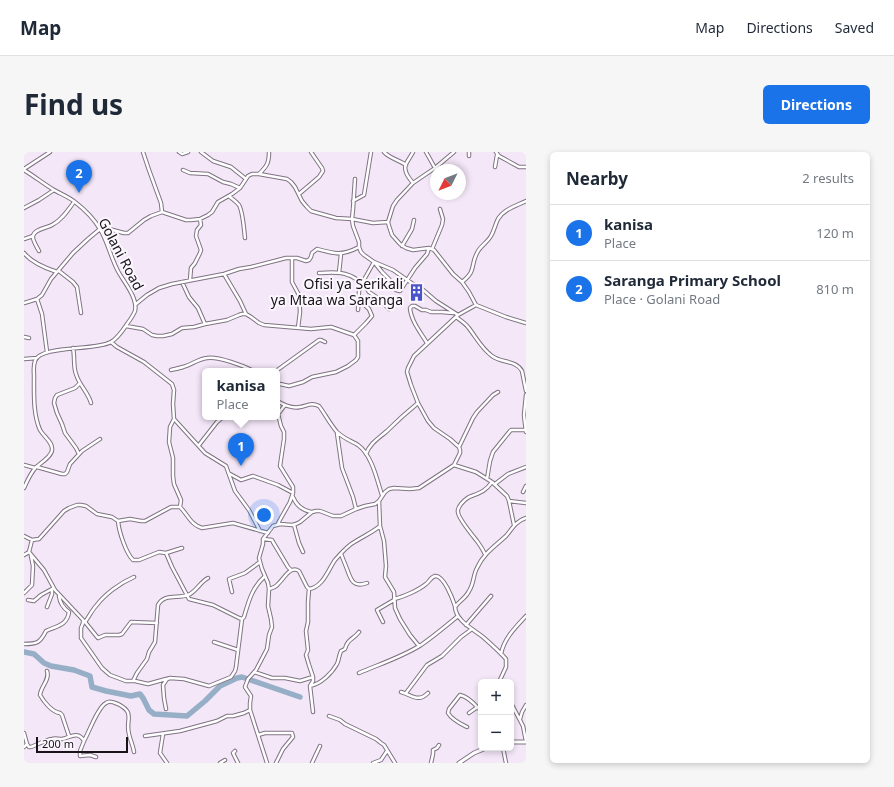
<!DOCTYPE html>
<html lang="en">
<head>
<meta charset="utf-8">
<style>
  :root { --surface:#fff; --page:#f6f6f7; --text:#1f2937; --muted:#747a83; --line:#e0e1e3; --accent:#1a73e8 }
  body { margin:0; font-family:"Noto Sans",sans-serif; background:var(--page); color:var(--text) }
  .controls { position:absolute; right:12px; bottom:12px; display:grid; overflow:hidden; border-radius:6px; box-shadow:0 2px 6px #0003 }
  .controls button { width:36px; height:36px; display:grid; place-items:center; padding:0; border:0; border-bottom:1px solid var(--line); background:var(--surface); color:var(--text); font:20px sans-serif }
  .compass { position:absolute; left:406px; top:12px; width:36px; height:36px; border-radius:50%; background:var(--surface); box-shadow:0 2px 6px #0003; rotate:228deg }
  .scale { position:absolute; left:12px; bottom:10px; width:92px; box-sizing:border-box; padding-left:4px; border:2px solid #171319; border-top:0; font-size:11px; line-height:14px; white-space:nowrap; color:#171319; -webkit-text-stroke:3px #fcf7fe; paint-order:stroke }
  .you { position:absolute; left:240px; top:363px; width:14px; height:14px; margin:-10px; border:3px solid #fff; border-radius:50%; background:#1a73e8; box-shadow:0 0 0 6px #1a73e833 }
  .badge { display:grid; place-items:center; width:26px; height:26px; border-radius:50%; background:var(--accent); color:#fff; font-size:13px; font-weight:700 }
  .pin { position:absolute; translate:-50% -33px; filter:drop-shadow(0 1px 2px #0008) }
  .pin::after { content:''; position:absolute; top:21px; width:14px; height:12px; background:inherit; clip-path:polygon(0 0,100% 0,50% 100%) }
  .popup { position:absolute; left:178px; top:216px; width:78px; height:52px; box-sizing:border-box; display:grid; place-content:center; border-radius:6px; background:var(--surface); filter:drop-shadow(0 1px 3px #0005); font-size:13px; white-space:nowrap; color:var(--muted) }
  .popup b { font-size:15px; color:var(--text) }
  .popup::after { content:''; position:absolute; left:50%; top:100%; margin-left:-8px; border:8px solid transparent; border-top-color:var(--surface) }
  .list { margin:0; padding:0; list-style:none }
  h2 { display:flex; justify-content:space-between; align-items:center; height:52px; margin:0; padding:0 16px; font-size:17px }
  h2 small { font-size:13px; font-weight:400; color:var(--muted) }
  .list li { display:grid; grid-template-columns:26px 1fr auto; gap:12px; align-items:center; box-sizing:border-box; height:56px; padding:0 16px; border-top:1px solid var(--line) }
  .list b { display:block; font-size:15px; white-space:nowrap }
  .list p { margin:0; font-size:13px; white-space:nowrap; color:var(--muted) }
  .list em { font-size:13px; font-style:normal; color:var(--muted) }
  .map { position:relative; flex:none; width:502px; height:611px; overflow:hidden; border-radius:6px }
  header { display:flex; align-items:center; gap:24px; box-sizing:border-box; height:56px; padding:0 20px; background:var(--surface); border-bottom:1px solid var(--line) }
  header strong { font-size:19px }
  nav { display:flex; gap:22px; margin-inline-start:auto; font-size:14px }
  .intro { display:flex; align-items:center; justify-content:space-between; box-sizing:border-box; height:96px; padding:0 24px }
  h1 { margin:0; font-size:28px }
  .button { padding:10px 18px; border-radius:6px; background:var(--accent); color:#fff; font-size:14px; font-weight:700 }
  main { display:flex; gap:24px; padding:0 24px }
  aside { flex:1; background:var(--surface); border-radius:6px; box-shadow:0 2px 6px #0003 }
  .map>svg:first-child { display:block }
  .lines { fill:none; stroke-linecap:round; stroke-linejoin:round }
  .river { stroke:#96afc7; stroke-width:5.5 }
  .minor-casing { stroke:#7f7383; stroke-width:4.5 }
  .tertiary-casing { stroke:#7f7383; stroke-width:5 }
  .minor { stroke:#fff; stroke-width:2.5 }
  .tertiary { stroke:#fff; stroke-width:3 }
  .labels { text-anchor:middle; stroke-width:4; stroke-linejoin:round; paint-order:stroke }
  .street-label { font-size:14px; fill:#171319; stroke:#fcf7fe }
  .poi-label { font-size:14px; fill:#171319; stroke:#fcf7fe; text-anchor:end }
</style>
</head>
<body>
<header>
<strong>Map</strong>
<nav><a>Map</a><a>Directions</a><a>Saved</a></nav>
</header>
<div class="intro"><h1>Find us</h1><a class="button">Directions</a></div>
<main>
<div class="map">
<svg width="502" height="611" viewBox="0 0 502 611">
  <rect width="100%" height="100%" fill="#f4e7f8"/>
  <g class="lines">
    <path class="river" d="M0,500l10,2 10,9 7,3 23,4 16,6 2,11 14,4 25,5 9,-2 3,4 6,12 5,4 33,2 18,-15 15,-15 17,-8 5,-1 58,20"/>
    <defs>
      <path id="minor" d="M119,0l6,18 12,33 1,9
        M155,0l3,2 6,-2
        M177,0l12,9 18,6 15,12
        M360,0c5,6 15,8 22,13
        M402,0l9,16
        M430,0l-19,16 -22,15 -16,17 -4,6 -5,16 1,4 3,9 8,9 6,4 7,2 16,-2 5,2 19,24 9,8 7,10 7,13
        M472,0l3,4 20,11h7
        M445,4v-4
        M471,15l2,-12
        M0,17l26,-17
        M0,18c10,6 20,14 30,20 7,4 15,7 21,12 9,7 19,17 25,27 8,13 11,30 19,44 6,10 19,26 16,38 -2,5 -5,9 -8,13 -4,6 -9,14 -16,18 -16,9 -71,3 -76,19 -2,5 -1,11 -1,15 0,18 -1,38 6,54 4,7 13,12 12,20 0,6 -11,13 -16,17 -5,6 -9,14 -12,21
        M159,18l7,3 18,1 15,8 8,2 9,4
        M235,22c8,-8 10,-11 10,-22
        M331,27l-2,30 -1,10 1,7 6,16v5l2,5 3,3 10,7 19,8 20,14 9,5 14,12 22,14
        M389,31c-4,-5 -10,-12 -7,-19 2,-4 5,-8 7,-12
        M275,42l20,-17 4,-6 -1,-3 -11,-16
        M205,44c3,3 7,5 10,9 4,7 5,25 6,33
        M329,49l11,-6 7,-43
        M0,56l15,-8 15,-10
        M0,87l9,-3
        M378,94l10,-17 2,-9
        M408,97l10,-24 1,-6 -3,-10
        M15,99c-2,-4 -7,-11 -6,-15 1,-7 14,-8 19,-11 10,-5 16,-15 22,-23
        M0,101c8,10 21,15 33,19
        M268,106v24l7,13 1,17 -2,16
        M35,119l14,11 4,5 4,26
        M295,121c9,0 20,-2 29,2 5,1 9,5 14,8
        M315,121l2,-19
        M200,122l16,27 6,13
        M166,128l1,-12 4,-5 5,-10 1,-3 -5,-14 1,-6 4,-5 -1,-6
        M158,130l7,15 9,11 7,16
        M438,130c15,-12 8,-16 15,-29 3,-7 10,-10 14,-17 3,-5 4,-11 7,-17 6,-10 18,-13 28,-18
        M338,132l4,3 3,5 9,6 11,11
        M13,147l5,15 5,38
        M0,151l13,-4 5,-4 9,-16 22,-26 15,-14 12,-10h9l15,4h4l16,-13 7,-4 11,-4 24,8h5l9,-1 8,-4 4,-3 6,-10 14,-8 8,-6 8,-12 4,-2h7l28,5 4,3 4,5 7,14 5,6 4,4 7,2 18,5 16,1 21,4 15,-1
        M112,152l11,-9 12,-7 13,-4 52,-10 15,-5 12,-2 35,-9h11l9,3 3,-1 2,-3 1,-4 5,-4c18,5 25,7 42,-2
        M334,158l1,-19 2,-6 13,-23 8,10 7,7 2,3 5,8 4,1 15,-23 12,-14 2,-6
        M432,165c4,3 9,6 12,10 8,10 13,21 24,29 9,7 24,4 30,15l4,20
        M102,174l17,3 9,6 5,1h6l9,-2 10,-6 12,-1 11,-3 22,-4 12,-5 3,-1h4l5,3 8,6 5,2 47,4 20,-2 23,8 4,6v16l-2,3 -8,6 -12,6 -24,5 -9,5 -14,4 -9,-2 -3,-1
        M330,183l12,-12 6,-7 -3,-7 -10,-9
        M0,185l5,1
        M87,190l6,5 27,15 28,22 2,6 -1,14 1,15 31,34 21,13 9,25 14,19 11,21
        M403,191c-6,-10 -16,-22 -17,-35l2,-2h3l7,4h4l5,2h11l11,1
        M49,196c2,9 0,18 3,26 3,11 12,18 15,29
        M0,207l13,-1
        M147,218c4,-1 9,-2 12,-3 8,-2 15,-8 24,-9 11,-2 37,8 47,13
        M252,219l43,-31h2l4,2
        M502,243l-2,20 2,17
        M253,249c7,4 15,8 23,6 7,-1 11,-5 19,-1 6,8 11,18 18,26 6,6 14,9 21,13 14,10 19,35 24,50
        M150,267l-4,8 -1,15 4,16v18l1,8 7,16 -1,7
        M313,281l5,35 11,29 3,12
        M175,293l18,-23 6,-5
        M435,295l14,-29 4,-6 16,-17 5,-3
        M55,302l-3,-6 -11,-15 -3,-9 -5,-11 -3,-10 1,-5 2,-3 18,-7 5,-5
        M342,302c4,-11 13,-16 21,-23 10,-10 20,-19 31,-28
        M0,313l11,3
        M430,313l22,7 16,10 15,14 2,5 5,24
        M13,315l25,7h3l2,-2 3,-8 12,-13 18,-12
        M206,322l11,6 12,-4 25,9 15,8
        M463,327l3,-18 3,-9 17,-21 1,-1h14
        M471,332l13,-10 18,-7
        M499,340l3,-6
        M269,345c3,8 9,13 18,15
        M355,349l1,25 4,15 2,25 -1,11 9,15 1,16 5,11 10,16 9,11
        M485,349l17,2
        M94,369c1,11 8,32 15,39h6l20,-8 7,1 6,14 17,32 24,6 26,13 3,1 2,-2c5,-17 8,-29 21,-41
        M253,373l13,-23 3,-9v-6l-13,-21 4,-27v-7l-3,-6 -3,-12 7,-9
        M270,373l5,18 4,9
        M0,384l8,4 7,-1 25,-28 5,-3 8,-3h4l5,1 11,8 15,3 6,4 12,-2 11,2h4l26,-14h9c8,8 11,18 22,21l31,-5 35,10
        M239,387l9,1 1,2 15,25 3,3
        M5,400l15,18 11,20 30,32 13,16 7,-3h14l3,-1 9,-12 26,1
        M142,401l16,-5
        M317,402c2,5 4,10 6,15 4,11 6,19 20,14
        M461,402c-2,-4 -5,-9 -8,-13 -4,-5 -19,-23 -19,-29 -1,-5 6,-12 11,-15 10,-4 16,-5 23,-15
        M0,403l5,-3 3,-12
        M245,437c4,-1 7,-2 9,-5 6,-5 12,-19 21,-13l8,16 2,2c14,-2 19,-19 26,-29 6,-7 13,-15 21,-19 8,-5 17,-9 24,-15
        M285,437l-1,13v20l-2,9 2,19 -2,5 3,10 4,12v4l-3,5 3,26
        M208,440l-3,-13 16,-6 15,-11
        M0,441l8,-8 1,-19 -2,-10
        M370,447c9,-2 25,-9 32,-15 3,-2 5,-7 9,-8 9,-1 18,24 20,30
        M4,448l6,1 7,-6 11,-6
        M23,455l5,-13v-5
        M59,469v2l-2,5v10l21,30 8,7 16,6h9l13,3 18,-5
        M61,470c4,-5 7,-12 11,-16 9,-12 24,-23 38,-29
        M359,470l-6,-12 17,-10
        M442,473l25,-29
        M190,490l24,8
        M0,492c13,0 16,-1 22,-13 10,-5 21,-5 23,-19 -6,-4 -9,-8 -10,-16
        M477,502c3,-16 15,-27 25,-38
        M23,519c3,9 -6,15 -7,24 4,7 12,17 20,18l2,2 7,21
        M230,520l18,6h13l15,3 13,-4
        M335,521c21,-9 43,-16 62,-28 13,-9 25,-19 37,-29
        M109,529l4,-8 10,-14 2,-7 6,-10 3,-37c6,-12 20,-6 30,-10 8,-3 12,-13 20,-17
        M475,530l7,-15v-8c-7,-8 -15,-15 -23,-22 -10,-8 -27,-16 -28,-30 4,-6 11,-9 14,-16 5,-7 4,-16 8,-23 6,-14 18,-22 29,-32 6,-7 10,-15 20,-18
        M286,534c11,-2 22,-13 27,-22 2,-4 2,-9 4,-13l4,-2c3,-11 8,-9 14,-17
        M377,540c11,3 17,11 27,1
        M382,541l21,-28 15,-9 19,-19 11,-8
        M487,551l12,23 3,15
        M142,557l-2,-11 -1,-13 4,-6 3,-1 14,1 25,7 22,-9 4,-6 1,-4 6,-48
        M445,561l7,-5 5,-1
        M305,564l11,4 5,4 31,15 5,4 3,2 11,18
        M496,567l2,-7 4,-7
        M443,575c-6,-3 -15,-7 -19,-14l1,-4 11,-14c8,2 13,7 18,13
        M0,581l3,11 2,3h2c5,-2 17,-8 21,-8 3,-1 6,0 10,0 7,-1 16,-9 22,2l-4,10v5l10,-1 6,2
        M139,582l-3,19 7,10
        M234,583l7,-2h27l1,4 -10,12 -7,14
        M121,584l35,-5 37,-10 10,-5h6l11,-3 6,-3
        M60,589c5,-9 14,-34 22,-38 4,-3 9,0 12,1 18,9 7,16 11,30 1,6 4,11 5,18
        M0,595l3,-3
        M479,596l3,15
        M211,599l-2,2 5,10
        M196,611l5,-3
        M243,611l-17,-53v-7l1,-7 -6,-9 3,-8 8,-9 11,-21 2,-14 3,-8 -1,-8 -3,-13 1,-17 -1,-6 -6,-14 -3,-11 4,-14v-5l10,-13 7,-2 12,1 4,-1 4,-2 12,-10 4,-1h4l13,5h8l15,-7 9,-3 10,-2 4,-3 6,-9 4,-3 5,-1 16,1 9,-1 35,-23 6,-12v-3l-1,-3 -9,-8 -16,-11 -6,-7 -10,-18 -7,-18 -4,-13 1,-4 6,-12 44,-41 18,-10 30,12 20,6
        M288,611l8,-17
        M349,611l8,-3 6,-9
        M407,611l2,-9v-4l4,-2 2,-3"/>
      <path id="tertiary" d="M487,590h15
        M435,611l15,-10 12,-5"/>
    </defs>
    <use href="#minor" class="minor-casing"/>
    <use href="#tertiary" class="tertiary-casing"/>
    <use href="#minor" class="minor"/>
    <use href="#tertiary" class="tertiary"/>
  </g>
  <defs>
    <symbol id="building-bare" viewBox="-9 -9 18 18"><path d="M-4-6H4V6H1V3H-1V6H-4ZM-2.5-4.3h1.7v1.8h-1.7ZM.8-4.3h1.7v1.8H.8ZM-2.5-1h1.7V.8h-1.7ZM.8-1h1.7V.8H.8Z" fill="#4954c9" stroke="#fcf7fe" stroke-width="2.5" paint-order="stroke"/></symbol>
  </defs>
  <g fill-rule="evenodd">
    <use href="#building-bare" x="380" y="128" width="25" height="25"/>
  </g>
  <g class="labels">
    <g class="street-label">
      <text transform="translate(97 102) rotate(62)" y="5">Golani Road</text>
    </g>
    <g class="poi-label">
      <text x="379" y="137">Ofisi ya Serikali<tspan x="379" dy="16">ya Mtaa wa Saranga</tspan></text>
    </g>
  </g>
</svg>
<div class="controls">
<button>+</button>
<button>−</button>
</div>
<svg class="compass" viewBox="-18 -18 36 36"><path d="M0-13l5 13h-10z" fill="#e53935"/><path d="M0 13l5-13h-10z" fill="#747a83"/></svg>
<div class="scale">200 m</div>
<div class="you"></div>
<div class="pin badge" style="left:217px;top:314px">1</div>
<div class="popup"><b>kanisa</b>Place</div>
<div class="pin badge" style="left:55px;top:41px">2</div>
</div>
<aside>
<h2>Nearby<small>2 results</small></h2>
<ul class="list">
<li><span class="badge">1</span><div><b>kanisa</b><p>Place</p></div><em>120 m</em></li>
<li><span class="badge">2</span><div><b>Saranga Primary School</b><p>Place · Golani Road</p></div><em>810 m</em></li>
</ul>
</aside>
</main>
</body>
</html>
